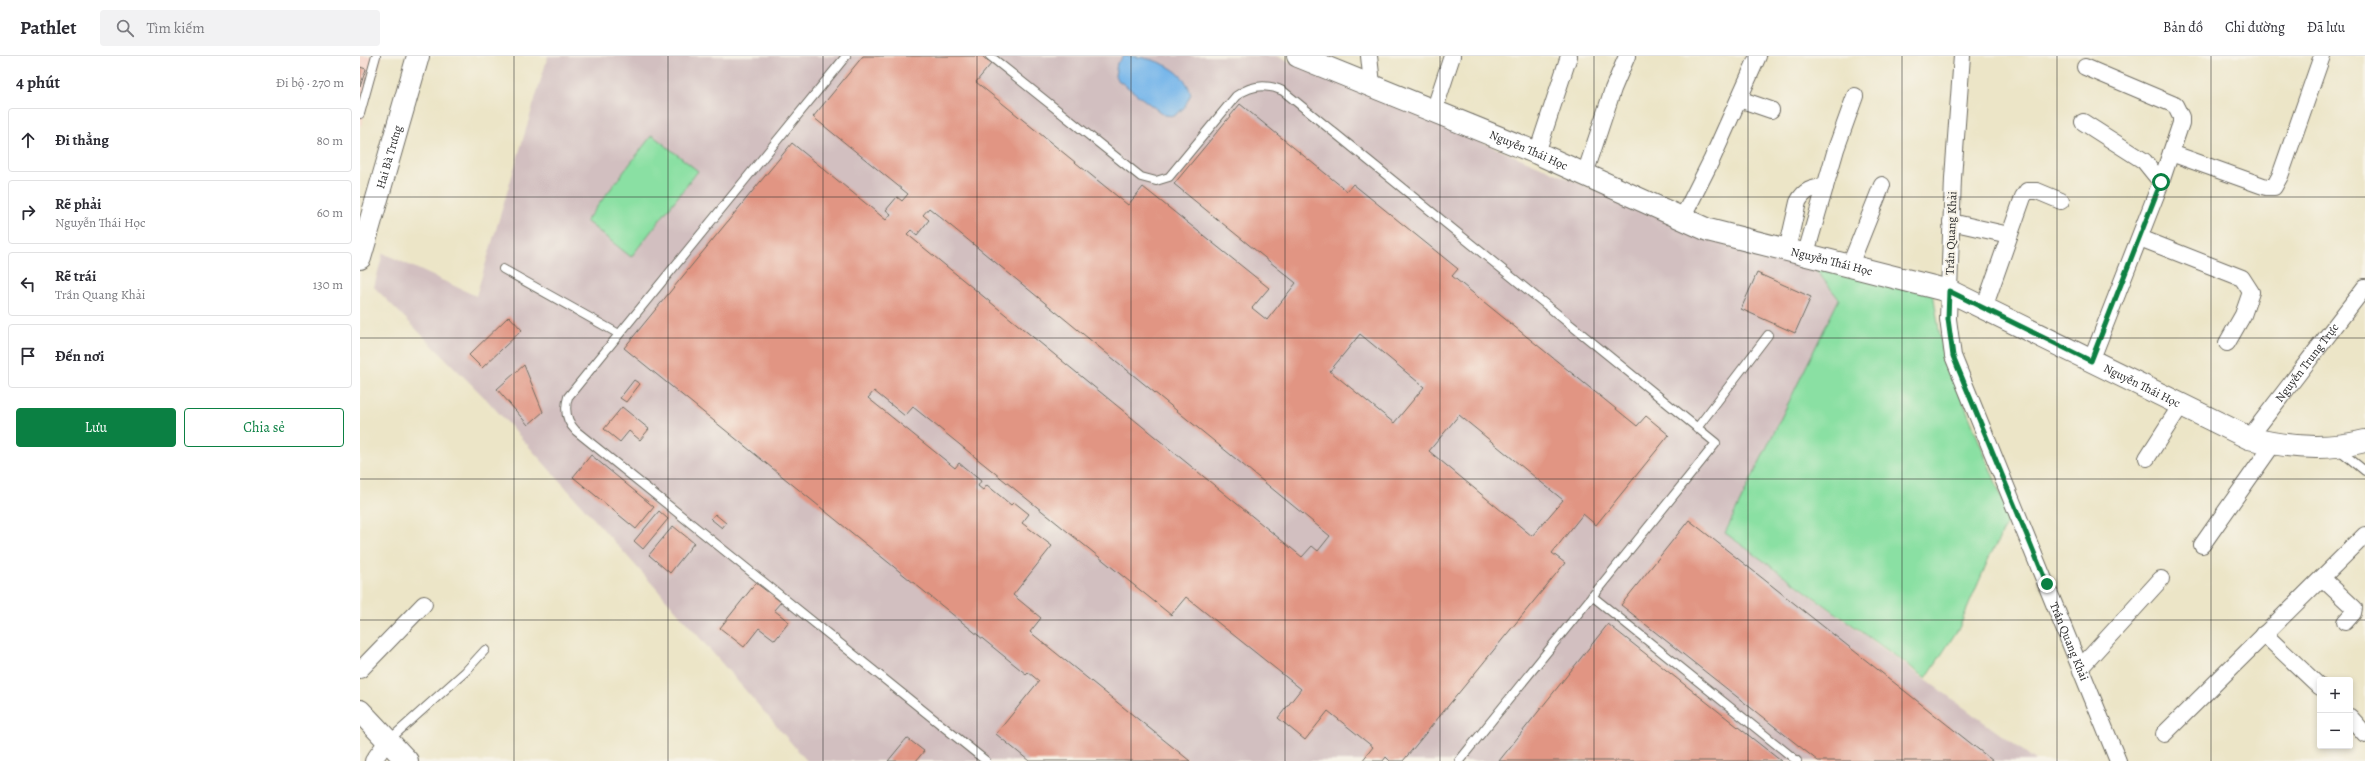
<!DOCTYPE html>
<html lang="vi">
<head>
<meta charset="utf-8">
<style>
  :root { --surface:#fff; --page:#f2f2f3; --text:#2b2b33; --muted:#7c7c81; --line:#e1e1e2; --accent:#0b8043 }
  body { margin:0; font-family:Alegreya,serif; background:var(--page); color:var(--text) }
  .controls { position:absolute; right:12px; bottom:12px; display:grid; overflow:hidden; border-radius:4px; box-shadow:0 2px 6px #0003 }
  .controls button { width:36px; height:36px; display:grid; place-items:center; padding:0; border:0; border-bottom:1px solid var(--line); background:var(--surface); color:var(--text); font:20px sans-serif }
  .stop { position:absolute; width:12px; height:12px; margin:-9px; border:3px solid #0b8043; border-radius:50%; background:#fff }
  .stop.end { background:#0b8043; border-color:#fff; box-shadow:0 1px 4px #0008 }
  .list { margin:0; padding:0; list-style:none }
  h2 { display:flex; justify-content:space-between; align-items:center; height:52px; margin:0; padding:0 16px; font-size:17px }
  h2 small { font-size:13px; font-weight:400; color:var(--muted) }
  .list li { display:grid; grid-template-columns:26px 1fr auto; gap:12px; align-items:center; box-sizing:border-box; height:64px; margin:0 8px 8px; padding:0 8px; border:1px solid var(--line); border-radius:4px }
  .list b { display:block; font-size:15px; white-space:nowrap }
  .list p { margin:0; font-size:13px; white-space:nowrap; color:var(--muted) }
  .list em { font-size:13px; font-style:normal; color:var(--muted) }
  .actions { display:flex; gap:8px; padding:12px 16px }
  .actions a { flex:1; padding:9px 0; border:1px solid var(--accent); border-radius:4px; text-align:center; font-size:14px; color:var(--accent) }
  .actions .main { background:var(--accent); color:#fff }
  .icon { flex:none; width:22px; height:22px; fill:none; stroke:currentColor; stroke-width:2; stroke-linecap:round; stroke-linejoin:round }
  .map { position:relative; flex:none; width:2005px; height:705px; overflow:hidden }
  header { display:flex; align-items:center; gap:24px; box-sizing:border-box; height:56px; padding:0 20px; background:var(--surface); border-bottom:1px solid var(--line) }
  header strong { font-size:19px }
  nav { display:flex; gap:22px; margin-inline-start:auto; font-size:14px }
  .search { width:280px; height:36px; background:var(--page); display:flex; align-items:center; gap:10px; box-sizing:border-box; padding:0 14px; border-radius:4px; color:var(--muted); font-size:15px }
  main { display:flex }
  aside { flex:1; background:var(--surface) }
  .map>svg:first-child { display:block }
  .built { fill:#f7d1c8 }
  .industrial { fill:#d2bfc0 }
  .green { fill:#8ae0a3; stroke:#5a8667 }
  .water { fill:#76b6ea; stroke:#50708a }
  .building { fill:#e19583; fill-rule:evenodd }
  .lines { fill:none; stroke-linecap:round; stroke-linejoin:round }
  .lane-casing { stroke:#6f6c62; stroke-width:10 }
  .street-casing { stroke:#6f6c62; stroke-width:18 }
  .secondary-casing { stroke:#6f6c62; stroke-width:24 }
  .lane { stroke:#fff; stroke-width:8 }
  .street { stroke:#fff; stroke-width:16 }
  .secondary { stroke:#fff; stroke-width:22 }
  .route { stroke:#0b8043; stroke-width:5 }
  .grid { fill:none; stroke:#2b2b2b; stroke-width:1; stroke-opacity:0.55 }
  .labels { text-anchor:middle; stroke-width:4; stroke-linejoin:round; paint-order:stroke }
  .street-label { font-size:12px; fill:#2b2b2b; stroke:#f7f3e8 }
</style>
</head>
<body>
<header>
<strong>Pathlet</strong>
<div class="search"><svg class="icon" aria-label="search" viewBox="0 0 24 24"><circle cx="10" cy="10" r="6"/><path d="M15 15l6 6"/></svg>Tìm kiếm</div>
<nav><a>Bản đồ</a><a>Chỉ đường</a><a>Đã lưu</a></nav>
</header>
<main>
<aside>
<h2>4 phút<small>Đi bộ · 270 m</small></h2>
<ul class="list">
<li><svg class="icon" aria-label="ahead" viewBox="0 0 24 24"><path d="M12 20V5M6 11l6-6 6 6"/></svg><div><b>Đi thẳng</b></div><em>80 m</em></li>
<li><svg class="icon" aria-label="right" viewBox="0 0 24 24"><path d="M7 20v-9h11M14 6l5 5-5 5"/></svg><div><b>Rẽ phải</b><p>Nguyễn Thái Học</p></div><em>60 m</em></li>
<li><svg class="icon" aria-label="left" viewBox="0 0 24 24"><path d="M17 20v-9H6M10 6l-5 5 5 5"/></svg><div><b>Rẽ trái</b><p>Trần Quang Khải</p></div><em>130 m</em></li>
<li><svg class="icon" aria-label="arrive" viewBox="0 0 24 24"><path d="M6 21V4h12l-3 4 3 4H6"/></svg><div><b>Đến nơi</b></div></li>
</ul>
<div class="actions"><a class="main">Lưu</a><a>Chia sẻ</a></div>
</aside>
<div class="map">
<svg width="2005" height="705" viewBox="0 0 2005 705">
  <rect width="100%" height="100%" fill="#f7f3e8"/>
  <filter id="ink" filterUnits="userSpaceOnUse"><feTurbulence type="fractalNoise" baseFrequency=".025" numOctaves="2"/><feDisplacementMap in="SourceGraphic" scale="8" xChannelSelector="R" yChannelSelector="G"/><feConvolveMatrix kernelMatrix="1 2 1 2 8 2 1 2 1" color-interpolation-filters="sRGB"/></filter>
  <filter id="wash" filterUnits="userSpaceOnUse"><feTurbulence type="fractalNoise" baseFrequency=".012" numOctaves="4" result="noise"/><feDisplacementMap in="SourceGraphic" scale="16" xChannelSelector="R" yChannelSelector="G"/><feGaussianBlur stdDeviation="0.9" result="paint"/><feColorMatrix in="noise" values="0 0 0 0 0 0 0 0 0 0 0 0 0 0 0 0 0 1.4 0 .05"/><feComposite in="paint" operator="in"/></filter>
  <g filter="url(#wash)">
    <rect width="100%" height="100%" fill="#ece5c7"/>
    <path class="built" d="M0,0h22l-22,72z"/>
    <path class="industrial" d="M188,0h728l468,196 68,13 27,34 -114,234 312,228h-1230l-135,-155 -184,-205 -114,-114 9,-34 93,43z"/>
    <path class="green" d="M292,79l46,36 -67,86 -45,-36z
      M1452,209l121,27 9,57 68,169 -21,40 -30,70 -33,50 -201,-145 114,-234z"/>
    <path class="water" d="M764,0c25,0 60,10 67,38l-7,14 -10,8 -10,-1 -46,-35 -3,-4 2,-13z"/>
    <g id="blocks">
      <path class="building" d="M503,0h119l9,8 -15,18 152,123 15,-18 126,101 -17,20 15,12 29,-37 -122,-99 66,-80 107,87 6,-7 105,85 -6,7 185,150 9,-10 23,19 -73,90 -13,-11 -31,39 13,10 -162,198h-13l-4,-4 -3,4h-21l11,-14 -45,-36 -23,29 -27,-22 23,-29 -115,-92 -15,18 -258,-208 -8,9 -31,-25 -6,7 87,70 4,-5 22,18 -3,5 5,4 4,-5 24,20 3,-3 15,12 -7,9 30,23 -39,49 28,23 -11,14 160,129h-161l-33,-27 43,-53 -11,-9 -2,2 -402,-326 168,-205 94,77 5,-6 -5,-4 11,-13 5,4 6,-7 -95,-77zM569,152l401,328 -12,15 -6,-5 -10,11 -395,-323 4,-4 6,5 12,-15 -6,-5zM1000,278l64,53 -30,36 -64,-52zM1099,359l104,85 -31,36 -103,-85z
        M0,11l6,2 -6,18z
        M1397,217l54,24 -16,36 -54,-24z
        M149,260l13,14 -40,38 -13,-13z
        M164,309l19,47 -15,13 -31,-36z
        M274,324l6,4 -14,18 -6,-4z
        M262,351l27,22 -9,11 -11,-9 -9,11 -16,-13z
        M231,399l63,52 -18,22 -63,-52z
        M299,455l9,8 -25,30 -9,-8z
        M355,458l11,9 -4,5 -11,-9z
        M1329,464l304,241h-175l-197,-156z
        M313,470l21,17 -24,30 -21,-18z
        M396,527l25,19 -7,8 15,12 -14,18 -16,-12 -15,19 -24,-19z
        M1248,568l173,137h-282z
        M547,682l17,13 -8,10h-28z"/>
    </g>
  </g>
  <g filter="url(#ink)">
    <use href="#blocks" fill-opacity="0" stroke="#6f6c62" stroke-width="1"/>
    <g class="lines">
      <defs>
        <path id="lane" d="M486,0l-278,341c-4,13 -2,24 8,34l410,330
          M630,0l151,121 15,4 13,-4 67,-81c15,-11 30,-13 47,-5l433,352 -257,318
          M0,58l16,-58
          M143,213l116,65
          M1337,372l71,-93
          M1978,393l27,22
          M1232,540l205,165
          M29,684l76,-68 20,-22"/>
        <g id="street">
          <path d="M1009,0l3,28"/>
          <path id="s1" d="M1602,0l-9,122 -5,141 5,37 165,405"/>
          <path d="M1725,11l90,38 6,12v6l-20,59"/>
          <path d="M1379,43l32,11"/>
          <path d="M1074,55l18,-55"/>
          <path d="M1723,66l61,39 17,21 -70,179"/>
          <path d="M1177,97l32,-97"/>
          <path d="M1811,97l95,34h8l6,-11 42,-120"/>
          <path d="M1225,118l28,-85 14,-33"/>
          <path d="M1322,163l30,-60 46,-103"/>
          <path d="M1591,166l58,13"/>
          <path d="M1780,182l102,40 9,14 -8,23 -16,28"/>
          <path d="M1427,194l11,-48c6,-12 14,-14 27,-15"/>
          <path d="M1446,197l30,-104 19,-53"/>
          <path d="M1490,209l32,-80"/>
          <path d="M1624,252l39,-111 4,-6h10l24,10"/>
          <path id="s2" d="M1889,382l116,-151"/>
          <path d="M1787,402l34,-53"/>
          <path d="M1842,489l71,-101"/>
          <path d="M1962,522l32,30 -1,5 -8,9"/>
          <path d="M1904,578l56,53"/>
          <path d="M1721,611l80,-88"/>
          <path d="M0,614l64,-66"/>
          <path d="M1990,661l15,17"/>
          <path d="M1804,678l201,-199"/>
          <path d="M13,705l15,-21"/>
        </g>
        <g id="secondary">
          <path id="s3" d="M938,0l239,97 171,77 241,61 300,147c39,10 77,13 116,3"/>
          <path id="s4" d="M0,202l58,-202"/>
          <path d="M0,655l47,50"/>
        </g>
      </defs>
      <use href="#lane" class="lane-casing"/>
      <use href="#street" class="street-casing"/>
      <use href="#secondary" class="secondary-casing"/>
      <use href="#lane" class="lane"/>
      <use href="#street" class="street"/>
      <use href="#secondary" class="secondary"/>
    </g>
  </g>
  <g class="lines" filter="url(#ink)">
    <path class="route" d="M1687,528l-94,-228 -5,-37 1,-28 142,70 70,-179"/>
  </g>
  <path class="grid" d="M154,0v705M308,0v705M463,0v705M617,0v705M771,0v705M925,0v705M1080,0v705M1234,0v705M1388,0v705M1542,0v705M1697,0v705M1851,0v705M0,141h2005M0,282h2005M0,423h2005M0,564h2005"/>
  <g class="labels">
    <g class="street-label">
      <text dy="4" stroke="none"><textPath href="#s3" startOffset="249">Nguyễn Thái Học</textPath></text>
      <text dy="4" stroke="none"><textPath href="#s4" startOffset="105">Hai Bà Trưng</textPath></text>
      <text transform="translate(1591 177) rotate(-88)" y="4">Trần Quang Khải</text>
      <text dy="4" stroke="none"><textPath href="#s3" startOffset="573">Nguyễn Thái Học</textPath></text>
      <text dy="4" stroke="none"><textPath href="#s2" startOffset="95">Nguyễn Trung Trực</textPath></text>
      <text dy="4" stroke="none"><textPath href="#s3" startOffset="909">Nguyễn Thái Học</textPath></text>
      <text dy="4" stroke="none"><textPath href="#s1" startOffset="609">Trần Quang Khải</textPath></text>
    </g>
  </g>
</svg>
<div class="controls">
<button>+</button>
<button>−</button>
</div>
<div class="stop" style="left:1801px;top:126px"></div>
<div class="stop end" style="left:1687px;top:528px"></div>
</div>
</main>
</body>
</html>
